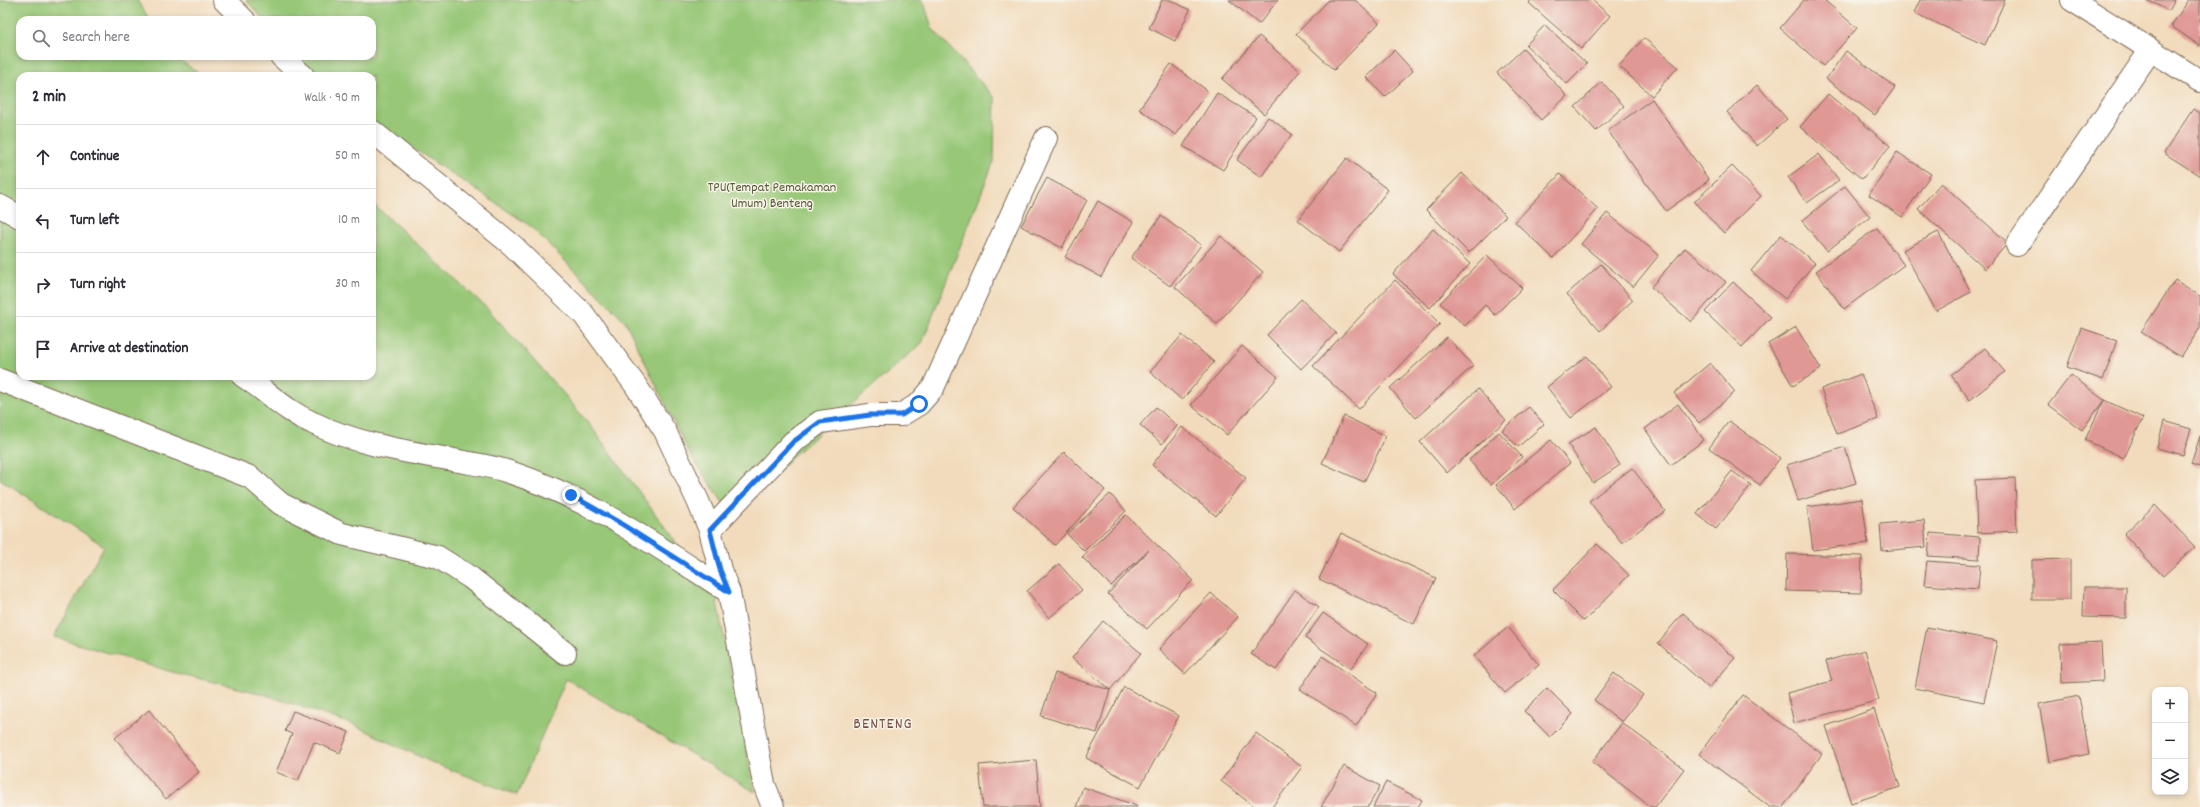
<!DOCTYPE html>
<html lang="en">
<head>
<meta charset="utf-8">
<style>
  :root { --surface:#fff; --page:#f2f2f3; --text:#2b2b33; --muted:#7c7c81; --line:#e1e1e2 }
  body { margin:0; font-family:Dekko,sans-serif; background:var(--page); color:var(--text) }
  .controls { position:absolute; right:12px; bottom:12px; display:grid; overflow:hidden; border-radius:8px; box-shadow:0 2px 6px #0003 }
  .controls button { width:36px; height:36px; display:grid; place-items:center; padding:0; border:0; border-bottom:1px solid var(--line); background:var(--surface); color:var(--text); font:20px sans-serif }
  .stop { position:absolute; width:12px; height:12px; margin:-9px; border:3px solid #1a73e8; border-radius:50%; background:#fff }
  .stop.end { background:#1a73e8; border-color:#fff; box-shadow:0 1px 4px #0008 }
  .list { margin:0; padding:0; list-style:none }
  h2 { display:flex; justify-content:space-between; align-items:center; height:52px; margin:0; padding:0 16px; font-size:17px }
  h2 small { font-size:13px; font-weight:400; color:var(--muted) }
  .list li { display:grid; grid-template-columns:26px 1fr auto; gap:12px; align-items:center; box-sizing:border-box; height:64px; padding:0 16px; border-top:1px solid var(--line) }
  .list b { display:block; font-size:15px; white-space:nowrap }
  .list em { font-size:13px; font-style:normal; color:var(--muted) }
  .icon { flex:none; width:22px; height:22px; fill:none; stroke:currentColor; stroke-width:2; stroke-linecap:round; stroke-linejoin:round }
  .map { position:relative; flex:none; width:2200px; height:807px; overflow:hidden }
  .search { position:absolute; background:var(--surface); box-shadow:0 2px 6px #0003; left:16px; top:16px; width:360px; height:44px; display:flex; align-items:center; gap:10px; box-sizing:border-box; padding:0 14px; border-radius:12px; color:var(--muted); font-size:15px }
  .panel { position:absolute; background:var(--surface); box-shadow:0 2px 6px #0003; left:16px; top:72px; width:360px; height:308px; border-radius:12px }
  .map>svg:first-child { display:block }
  .green { fill:#97c777; stroke:#69784a }
  .building { fill:#e09895 }
  .lines { fill:none; stroke-linecap:round; stroke-linejoin:round }
  .minor-casing { stroke:#7b6855; stroke-width:24 }
  .minor { stroke:#fff; stroke-width:22 }
  .route { stroke:#1a73e8; stroke-width:5 }
  .labels { text-anchor:middle; stroke-width:3; stroke-linejoin:round; paint-order:stroke }
  .park-label { font-size:14px; fill:#575939; stroke:#f7f3e8 }
  .quarter-label { font-size:16px; letter-spacing:1px; fill:#755048; stroke:#f7f3e8 }
</style>
</head>
<body>
<div class="map">
<svg width="2200" height="807" viewBox="0 0 2200 807">
  <rect width="100%" height="100%" fill="#f7f3e8"/>
  <filter id="ink" filterUnits="userSpaceOnUse"><feTurbulence type="fractalNoise" baseFrequency=".025" numOctaves="2"/><feDisplacementMap in="SourceGraphic" scale="8" xChannelSelector="R" yChannelSelector="G"/><feConvolveMatrix kernelMatrix="1 2 1 2 8 2 1 2 1" color-interpolation-filters="sRGB"/></filter>
  <filter id="wash" filterUnits="userSpaceOnUse"><feTurbulence type="fractalNoise" baseFrequency=".012" numOctaves="4" result="noise"/><feDisplacementMap in="SourceGraphic" scale="16" xChannelSelector="R" yChannelSelector="G"/><feGaussianBlur stdDeviation="0.9" result="paint"/><feColorMatrix in="noise" values="0 0 0 0 0 0 0 0 0 0 0 0 0 0 0 0 0 1.4 0 .05"/><feComposite in="paint" operator="in"/></filter>
  <g filter="url(#wash)">
    <rect width="100%" height="100%" fill="#f2dbbc"/>
    <path class="green" d="M0,0h137l13,20h-130v36h154l29,20h-183v300h352v-173l114,104 78,87 29,35 123,168 39,195 -189,-113 -49,116 -84,-32 -79,-38 -91,-31 -91,-22 -118,-35 50,-91 -104,-67z
      M246,0h677l9,28 63,70 -1,63 -72,182 -126,110 -62,66 -45,-66 -64,-132 -96,-96 -157,-104v-45h-57l-18,-20h75v-36h-108z"/>
    <g id="blocks">
      <path class="building" d="M1162,0h8l20,10 -15,31 -26,-13z
        M1229,0h49l-19,24z
        M1329,0h26l24,23 -45,47 -38,-36z
        M1531,0h61l18,16 -29,33 -52,-46z
        M1804,0h20l33,28 -34,38 -43,-38z
        M1920,0h85l-20,45 -71,-32z
        M2147,0h28l-6,11z
        M2189,0h11v46l-29,-20z
        M1545,25l42,39 -20,20 -41,-39z
        M1259,36l41,35 -36,43 -42,-35z
        M1644,38l34,29 -26,29 -33,-30z
        M1523,49l44,47 -26,24 -44,-47z
        M1394,50l19,21 -28,26 -19,-20z
        M1846,51l49,36 -20,28 -49,-36z
        M1171,64l37,27 -32,44 -37,-26z
        M1602,82l22,24 -28,25 -21,-24z
        M1757,85l30,34 -30,27 -30,-34z
        M1217,93l39,24 -33,53 -40,-24z
        M1828,94l62,52 -28,33 -62,-52z
        M1652,99l57,81 -43,31 -58,-80z
        M2193,109l7,5v62l-36,-23z
        M1268,117l24,17 -31,43 -24,-17z
        M1897,152l34,22 -29,43 -33,-22z
        M1819,154l20,26 -32,23 -19,-26z
        M1347,158l41,32 -49,62 -41,-32z
        M1732,166l29,30 -37,37 -30,-31z
        M1462,173l44,43 -37,37 -43,-43z
        M1560,174l38,35 -45,49 -38,-36z
        M1047,178l40,22 -25,48 -41,-22z
        M1941,183l67,60 -23,26 -67,-60z
        M1845,186l25,31 -43,34 -25,-30z
        M1098,201l35,21 -32,55 -36,-20z
        M1607,213l52,42 -26,32 -52,-43z
        M1161,216l40,29 -31,41 -39,-28z
        M1877,228l27,37 -60,44 -28,-38z
        M1433,229l37,35 -40,44 -37,-34z
        M1938,232l33,60 -35,19 -33,-61z
        M1781,235l34,28 -30,36 -34,-28z
        M1221,236l42,36 -46,52 -42,-37z
        M1685,248l41,34 -35,40 -40,-35z
        M1487,255l35,33 -27,27 -10,-10 -20,21 -25,-23z
        M1601,264l32,36 -33,31 -33,-37z
        M1395,280l45,44 -81,85 -46,-43z
        M2175,280l25,16v32l-19,29 -40,-25z
        M1733,282l38,35 -29,30 -37,-35z
        M1301,299l35,34 -35,36 -34,-34z
        M1796,327l25,42 -28,17 -25,-42z
        M2081,328l36,12 -14,40 -36,-13z
        M1182,335l32,27 -32,38 -32,-28z
        M1447,337l26,29 -57,52 -26,-30z
        M1242,346l36,31 -51,58 -36,-30z
        M1985,348l20,24 -35,28 -19,-25z
        M1587,356l24,31 -40,31 -24,-31z
        M1710,363l25,29 -36,31 -25,-30z
        M1861,374l17,45 -41,15 -16,-45z
        M2071,375l33,25 39,18 -19,40 -39,-18 19,-40 -22,30 -34,-25z
        M1478,389l28,31 -59,53 -27,-31z
        M1678,404l26,36 -33,25 -26,-36z
        M1156,407l21,19 -15,18 -22,-19z
        M1529,407l15,17 -26,23 -16,-17z
        M1344,416l42,20 -22,46 -42,-19z
        M1729,421l51,37 -20,27 -51,-37z
        M2164,421l27,8 -8,26 -26,-7z
        M1182,427l64,51 -30,38 -64,-51z
        M1596,427l24,38 -27,18 -25,-39z
        M1499,432l23,25 -31,28 -22,-25z
        M2200,436v31l-9,-3z
        M1551,440l19,23 -55,46 -19,-24z
        M1845,447l11,36 -58,18 -11,-36z
        M1064,452l41,38 -50,55 -42,-38z
        M1632,468l33,43 -43,32 -33,-42z
        M1732,471l19,14 -35,44 -19,-15z
        M2015,478l2,53 -40,2 -2,-53z
        M1110,494l16,17 -42,40 -17,-17z
        M1862,499l6,44 -55,7 -6,-43z
        M2155,505l40,42 -32,29 -39,-42z
        M1126,515l67,65 -46,49 -39,-35 41,-44 -38,36 -29,-29z
        M1924,520l2,27 -44,4 -2,-27z
        M1341,533l95,45 -22,46 -95,-45z
        M1930,533l50,4 -1,22 -51,-3z
        M1597,544l32,31 -45,46 -31,-31z
        M1787,554l75,2 -1,37 -75,-2z
        M2070,559v41h-38v-40z
        M1927,561l53,4 -2,24 -54,-4z
        M1059,564l23,26 -33,28 -22,-27z
        M2084,587h42v31l-43,-1z
        M1295,590l24,17 -43,63 -25,-16z
        M1211,593l27,24 -53,57 -26,-25z
        M1323,613l45,31 -17,25 -46,-31z
        M1683,613l52,45 -26,30 -51,-45z
        M1103,621l38,32 -31,37 -38,-32z
        M1508,627l31,38 -34,28 -31,-37z
        M1927,627l70,14 -13,61 -69,-14z
        M2101,642l2,39 -42,2 -1,-39z
        M1865,650l14,50 -85,23 -7,-30 45,-12 -6,-20z
        M1322,656l55,37 -21,33 -56,-37z
        M1055,673l55,17 -13,43 -56,-17z
        M1614,673l29,22 -21,27 -28,-22z
        M1124,687l55,29 -39,71 -54,-29z
        M1547,688l26,26 -23,23 -26,-26z
        M1743,695l79,59 -39,53h-13l-71,-53z
        M2079,696l10,58 -40,8 -10,-58z
        M1874,709l26,78 -49,16 -25,-77z
        M149,710l50,62 -33,27 -51,-61z
        M293,711l56,21 -9,21 -26,-11 -16,39 -22,-9 16,-38 -7,-3z
        M1622,723l62,46 -29,38h-4l-59,-45z
        M1256,733l46,34 -30,40h-17l-34,-26z
        M1036,760l4,47h-57l-4,-42z
        M1344,766l36,20 -12,21h-47z
        M1386,782l36,18 -4,7h-45z
        M1083,787l54,19v1h-61z"/>
    </g>
  </g>
  <g filter="url(#ink)">
    <use href="#blocks" fill-opacity="0" stroke="#7b6855" stroke-width="1"/>
    <g class="lines">
      <defs>
        <path id="minor" d="M224,0l20,20
          M2072,0l128,81
          M281,56l22,20
          M372,131l140,114 72,70 52,71 29,45 33,70 12,29 10,40 9,22 35,192 9,23
          M0,206l20,11
          M2017,245l133,-194
          M243,376c25,16 42,35 70,47 45,22 97,29 146,38 16,3 32,5 47,10 82,26 152,76 223,121
          M0,380l250,97 31,27 61,30 96,23 33,21 94,75
          M710,530l83,-88 27,-20 50,-7h31l18,-11 14,-16 113,-250"/>
      </defs>
      <use href="#minor" class="minor-casing"/>
      <use href="#minor" class="minor"/>
    </g>
  </g>
  <g class="lines" filter="url(#ink)">
    <path class="route" d="M571,495l49,28 109,69 -9,-22 -10,-40 83,-88 27,-20 50,-7h32l17,-11"/>
  </g>
  <g class="labels">
    <g class="park-label">
      <text x="772" y="191">TPU(Tempat Pemakaman<tspan x="772" dy="16">Umum) Benteng</tspan></text>
    </g>
    <g class="quarter-label">
      <text x="883" y="728">BENTENG</text>
    </g>
  </g>
</svg>
<div class="controls">
<button>+</button>
<button>−</button>
<button><svg class="icon" aria-label="layers" viewBox="0 0 24 24"><path d="M12 4l9 5-9 5-9-5zM3 14l9 5 9-5"/></svg></button>
</div>
<div class="stop" style="left:919px;top:404px"></div>
<div class="stop end" style="left:571px;top:495px"></div>
<div class="search"><svg class="icon" aria-label="search" viewBox="0 0 24 24"><circle cx="10" cy="10" r="6"/><path d="M15 15l6 6"/></svg>Search here</div>
<section class="panel">
<h2>2 min<small>Walk · 90 m</small></h2>
<ul class="list">
<li><svg class="icon" aria-label="ahead" viewBox="0 0 24 24"><path d="M12 20V5M6 11l6-6 6 6"/></svg><div><b>Continue</b></div><em>50 m</em></li>
<li><svg class="icon" aria-label="left" viewBox="0 0 24 24"><path d="M17 20v-9H6M10 6l-5 5 5 5"/></svg><div><b>Turn left</b></div><em>10 m</em></li>
<li><svg class="icon" aria-label="right" viewBox="0 0 24 24"><path d="M7 20v-9h11M14 6l5 5-5 5"/></svg><div><b>Turn right</b></div><em>30 m</em></li>
<li><svg class="icon" aria-label="arrive" viewBox="0 0 24 24"><path d="M6 21V4h12l-3 4 3 4H6"/></svg><div><b>Arrive at destination</b></div></li>
</ul>
</section>
</div>
</body>
</html>
